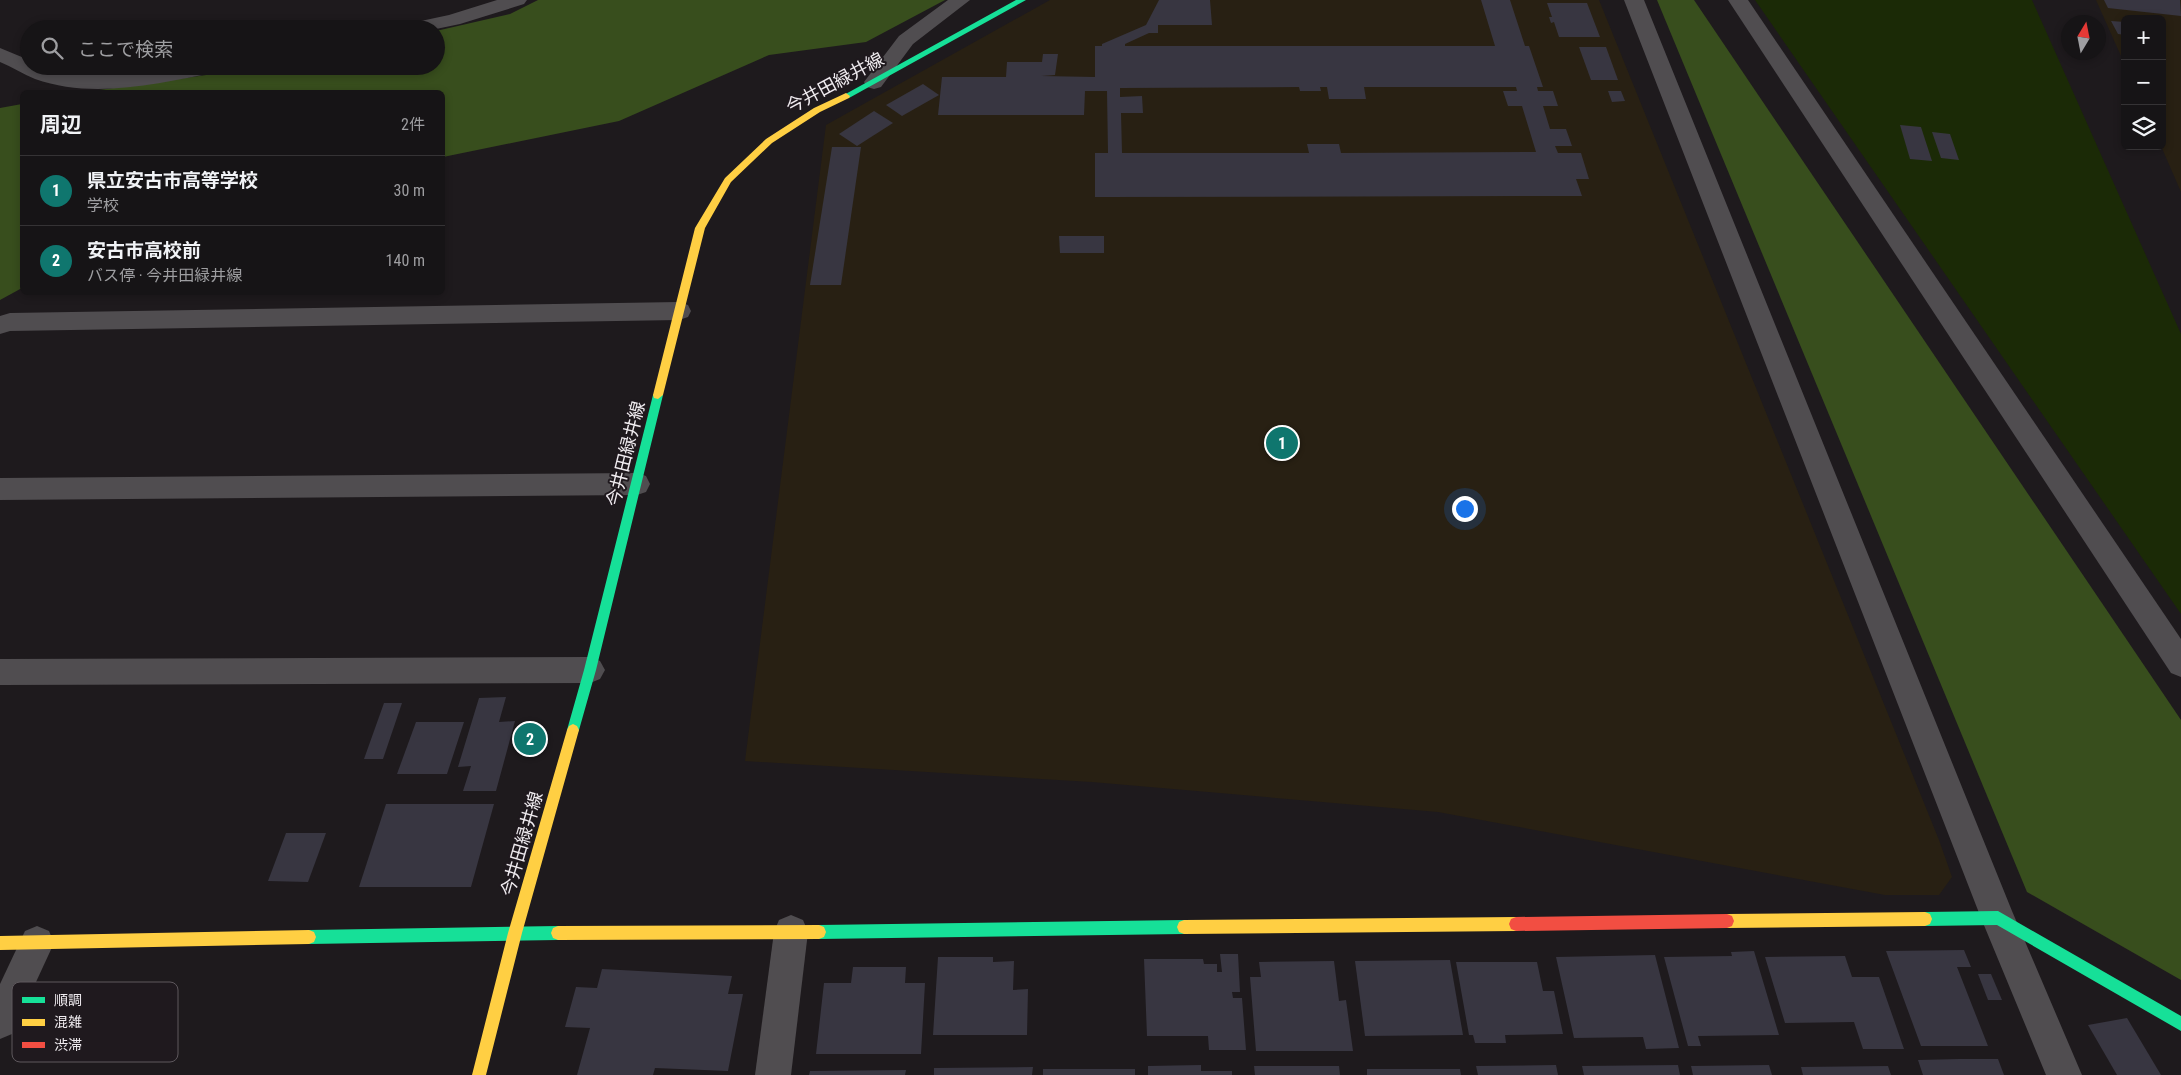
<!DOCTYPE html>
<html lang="ja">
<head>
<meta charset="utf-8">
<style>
  :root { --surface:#161416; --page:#232123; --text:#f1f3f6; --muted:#9e9ea1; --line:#353335; --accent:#0f766e }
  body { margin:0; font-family:"Roboto Condensed","Noto Sans JP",sans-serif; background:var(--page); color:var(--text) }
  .controls { position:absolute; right:15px; top:15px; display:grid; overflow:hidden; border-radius:8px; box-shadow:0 2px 8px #0003 }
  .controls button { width:45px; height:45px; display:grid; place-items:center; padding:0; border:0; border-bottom:1px solid var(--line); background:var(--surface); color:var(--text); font:25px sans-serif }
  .compass { position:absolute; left:2061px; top:15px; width:45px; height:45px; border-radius:50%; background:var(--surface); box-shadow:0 2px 8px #0003; rotate:10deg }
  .you { position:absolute; left:1464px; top:508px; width:18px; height:18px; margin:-12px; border:4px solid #fff; border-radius:50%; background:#1a73e8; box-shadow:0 0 0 8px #1a73e833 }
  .badge { display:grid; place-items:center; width:32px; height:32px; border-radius:50%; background:var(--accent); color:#fff; font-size:16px; font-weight:700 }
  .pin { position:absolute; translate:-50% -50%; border:2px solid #fff; box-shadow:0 1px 5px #0006 }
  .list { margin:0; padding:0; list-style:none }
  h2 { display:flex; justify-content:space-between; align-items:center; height:65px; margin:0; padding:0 20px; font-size:21px }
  h2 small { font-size:16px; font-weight:400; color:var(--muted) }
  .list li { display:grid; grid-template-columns:32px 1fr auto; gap:15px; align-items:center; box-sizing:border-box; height:70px; padding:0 20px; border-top:1px solid var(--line) }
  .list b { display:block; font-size:19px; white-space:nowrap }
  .list p { margin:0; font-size:16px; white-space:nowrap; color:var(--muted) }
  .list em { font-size:16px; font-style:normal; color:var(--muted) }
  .icon { flex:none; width:28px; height:28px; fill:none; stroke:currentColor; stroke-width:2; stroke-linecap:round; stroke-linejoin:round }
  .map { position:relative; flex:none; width:2181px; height:1075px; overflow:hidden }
  .search { position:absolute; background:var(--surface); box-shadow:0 2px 8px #0003; left:20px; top:20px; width:425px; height:55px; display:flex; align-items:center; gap:12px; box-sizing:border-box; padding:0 18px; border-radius:28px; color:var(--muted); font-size:19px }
  .panel { position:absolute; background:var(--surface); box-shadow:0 2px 8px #0003; left:20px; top:90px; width:425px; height:205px; border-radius:8px }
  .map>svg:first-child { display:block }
</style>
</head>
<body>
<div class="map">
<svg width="2181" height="1075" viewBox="0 0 2181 1075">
  <rect width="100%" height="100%" fill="#1e1a1d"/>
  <!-- education -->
  <g fill="#282013">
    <path d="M 1050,0 L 1599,0 L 1939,840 L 1952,877 L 1939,895 L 1885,895 L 1438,812 L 1092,782 L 745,761 L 826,125 Z"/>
    <path d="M 2096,0 L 2181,0 L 2181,192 L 2161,146 L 2162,19 L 2125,19 L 2125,65 Z"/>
  </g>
  <!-- green -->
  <path fill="#1b2a06" d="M 1755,0 L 2032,0 L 2181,334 L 2181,614 Z"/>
  <!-- forest -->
  <g fill="#384e1d">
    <path d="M 538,0 L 945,0 L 866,42 L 769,55 L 619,121 L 443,157 L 442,92 L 85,92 L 271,66 L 436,66 L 436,31 L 510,14 Z"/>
    <path d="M 1657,0 L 1694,0 L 2181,720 L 2181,980 L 2027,892 Z"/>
    <path d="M 22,104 L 22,288 L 0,300 L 0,108 Z"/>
  </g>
  <!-- building -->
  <g fill="#383641" fill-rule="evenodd">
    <path d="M 1159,0 L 1210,0 L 1212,25 L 1158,25 L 1158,33 L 1149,33 L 1125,44 L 1125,46 L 1495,46 L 1481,0 L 1510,0 L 1525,46 L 1529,46 L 1543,87 L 1537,87 L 1538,91 L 1553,91 L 1558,106 L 1543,106 L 1550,129 L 1566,129 L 1572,146 L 1555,146 L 1558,153 L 1581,153 L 1589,179 L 1576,179 L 1582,196 L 1095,197 L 1095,153 L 1108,153 L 1107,91 L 1085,91 L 1084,115 L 938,115 L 942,77 L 1006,77 L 1007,62 L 1042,62 L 1043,54 L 1058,54 L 1055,75 L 1041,76 L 1095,77 L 1095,46 L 1102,46 L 1102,44 L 1146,25 ZM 1299,87 L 1300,91 L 1321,91 L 1320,87 L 1327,87 L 1329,99 L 1366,99 L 1364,87 L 1516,87 L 1517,91 L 1503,91 L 1508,106 L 1522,106 L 1536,152 L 1341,153 L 1339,144 L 1307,144 L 1309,153 L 1122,153 L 1121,113 L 1143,113 L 1142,96 L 1120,97 L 1120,88 Z"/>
    <path d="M 2104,0 L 2180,0 L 2181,16 L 2108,8 Z"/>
    <path d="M 1547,3 L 1587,3 L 1600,37 L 1559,37 L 1554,22 L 1551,23 L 1549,17 L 1552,17 Z"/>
    <path d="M 2111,21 L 2125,22 L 2125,35 L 2118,34 Z"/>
    <path d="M 1579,47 L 1606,47 L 1618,80 L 1591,80 Z"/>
    <path d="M 923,84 L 939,95 L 902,116 L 886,105 Z"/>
    <path d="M 1608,91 L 1621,91 L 1625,101 L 1612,102 Z"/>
    <path d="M 874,111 L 893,123 L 857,146 L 839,134 Z"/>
    <path d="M 1900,125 L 1921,127 L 1932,161 L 1910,159 Z"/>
    <path d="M 1932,132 L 1950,134 L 1959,160 L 1941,158 Z"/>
    <path d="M 832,147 L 861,147 L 841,285 L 810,285 Z"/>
    <path d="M 1059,236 L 1104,236 L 1104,253 L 1060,253 Z"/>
    <path d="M 506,697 L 499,722 L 515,721 L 496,791 L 463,791 L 471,766 L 458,767 L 479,698 Z"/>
    <path d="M 384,703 L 402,703 L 383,759 L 364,759 Z"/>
    <path d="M 416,722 L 464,722 L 447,774 L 397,774 Z"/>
    <path d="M 386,804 L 494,804 L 471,887 L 359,887 Z"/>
    <path d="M 286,833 L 326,833 L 308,882 L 268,881 Z"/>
    <path d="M 1964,950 L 1971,967 L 1957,967 L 1988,1046 L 1921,1046 L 1886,951 Z"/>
    <path d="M 1754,951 L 1779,1035 L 1698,1036 L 1701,1046 L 1688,1046 L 1664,957 L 1732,956 L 1731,952 Z"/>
    <path d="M 1220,954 L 1238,954 L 1240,992 L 1232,992 L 1233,998 L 1242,998 L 1246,1050 L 1209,1050 L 1208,1036 L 1147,1036 L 1144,959 L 1203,959 L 1204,964 L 1217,964 L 1217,972 L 1222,972 Z"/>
    <path d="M 1655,955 L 1679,1048 L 1646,1049 L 1643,1037 L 1574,1038 L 1556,957 Z"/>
    <path d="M 1845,956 L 1852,977 L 1879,977 L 1904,1049 L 1863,1049 L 1854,1022 L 1785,1023 L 1765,957 Z"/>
    <path d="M 938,957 L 993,957 L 993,962 L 1014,961 L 1013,990 L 1028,989 L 1027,1035 L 933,1035 Z"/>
    <path d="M 1450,960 L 1463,1035 L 1365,1036 L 1355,961 Z"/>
    <path d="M 1334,961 L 1339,1001 L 1346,1000 L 1353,1051 L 1256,1051 L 1250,977 L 1261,977 L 1259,962 Z"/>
    <path d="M 1456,962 L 1537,962 L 1543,991 L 1554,991 L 1563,1034 L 1505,1035 L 1506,1043 L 1475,1043 L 1473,1035 L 1469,1035 Z"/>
    <path d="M 853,967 L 906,967 L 905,983 L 925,983 L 921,1054 L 816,1054 L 824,983 L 851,983 Z"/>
    <path d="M 602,969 L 732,976 L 728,994 L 743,994 L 728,1071 L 655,1068 L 653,1075 L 577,1075 L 590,1028 L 565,1027 L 576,987 L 597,988 Z"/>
    <path d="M 1978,974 L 1991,974 L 2002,1000 L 1988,1000 Z"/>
    <path d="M 2127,1018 L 2161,1075 L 2117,1075 L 2088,1025 Z"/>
    <path d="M 1960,1059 L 1998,1059 L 2004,1075 L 1923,1075 L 1918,1060 Z"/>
    <path d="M 1201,1065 L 1201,1071 L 1232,1071 L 1232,1075 L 1148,1075 L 1148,1066 Z"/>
    <path d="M 1556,1065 L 1558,1075 L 1478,1075 L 1476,1066 Z"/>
    <path d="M 1678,1065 L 1680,1075 L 1584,1075 L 1582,1066 Z"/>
    <path d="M 1769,1065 L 1772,1075 L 1693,1075 L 1691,1066 Z"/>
    <path d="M 1254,1066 L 1339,1066 L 1340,1075 L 1255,1075 Z"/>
    <path d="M 1888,1066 L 1891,1075 L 1803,1075 L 1801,1067 Z"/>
    <path d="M 1033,1067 L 1032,1075 L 934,1075 L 934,1068 Z"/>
    <rect x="1043" y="1069" width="92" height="6"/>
    <path d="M 1367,1069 L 1460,1069 L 1461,1075 L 1367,1075 Z"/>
    <path d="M 906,1070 L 905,1075 L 809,1075 L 810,1071 Z"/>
  </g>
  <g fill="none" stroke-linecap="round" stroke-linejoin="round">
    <!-- street -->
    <g fill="#504d50" fill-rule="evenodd">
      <path d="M 497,0 L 527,0 L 524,4 L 460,24 L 436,29 L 399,29 L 402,25 L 449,15 Z"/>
      <path d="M 948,0 L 970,0 L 913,44 L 881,87 L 874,89 L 867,87 L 864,82 L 899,36 Z"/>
      <path d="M 1624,0 L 1644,0 L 2012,911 L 2082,1075 L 2046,1075 L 1981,918 Z"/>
      <path d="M 1728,0 L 1748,0 L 2181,639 L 2181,677 L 2171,673 Z"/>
      <path d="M 0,48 L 29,60 L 29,66 C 50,66 71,75 93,75 C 123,76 152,68 182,66 C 197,65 213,66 228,66 L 225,70 L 218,72 C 159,83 94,100 35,79 C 23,74 12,67 0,62 Z"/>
      <path d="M 679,302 L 688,305 L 691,311 L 688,317 L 679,320 L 10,331 L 0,334 L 0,316 L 10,313 Z"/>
      <path d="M 637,473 L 646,476 L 650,484 L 646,492 L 637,495 L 0,500 L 0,478 Z"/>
      <path d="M 590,657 L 600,661 L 605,670 L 600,679 L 590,683 L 0,685 L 0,659 Z"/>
      <path d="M 791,915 L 803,920 L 808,932 L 791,1075 L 755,1075 L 774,932 L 779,920 Z"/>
      <path d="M 37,926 L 49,931 L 54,943 L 12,1034 L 0,1039 L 0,984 L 25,931 Z"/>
    </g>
    <!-- fast -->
    <g fill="#16e098" fill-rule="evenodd">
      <path d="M 1016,0 L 1026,0 L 849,98 L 843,98 L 842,96 Z"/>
      <path d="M 658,391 L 663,395 L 596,670 L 579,730 L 577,734 L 573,736 L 569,734 L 567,730 L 584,670 L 653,395 Z"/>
      <path d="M 1998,911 L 2181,1016 L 2181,1031 L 1997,925 L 1925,926 L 1920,924 L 1918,919 L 1920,914 L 1925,912 Z"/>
      <path d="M 1184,920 L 1189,922 L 1191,927 L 1189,932 L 1184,934 L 819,939 L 814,937 L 812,932 L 814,927 L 819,925 Z"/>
      <path d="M 558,926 L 563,928 L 565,933 L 563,938 L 558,940 L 309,944 L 304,942 L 302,937 L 304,932 L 309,930 Z"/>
    </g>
    <!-- slow -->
    <g fill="#ffcf43" fill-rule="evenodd">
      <path d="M 846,93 L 850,96 L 849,98 L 820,112 L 772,143 L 731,182 L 705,228 L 663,395 L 658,399 L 654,398 L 653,395 L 695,228 L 725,178 L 766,139 L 814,108 Z"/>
      <path d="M 573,724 L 577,726 L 579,730 L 522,933 L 486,1075 L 472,1075 L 508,933 L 567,730 L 569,726 Z"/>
      <path d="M 1925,912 L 1930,914 L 1932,919 L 1930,924 L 1925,926 L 1727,928 L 1722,926 L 1720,921 L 1722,916 L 1727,914 Z"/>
      <path d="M 1516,917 L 1521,919 L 1523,924 L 1521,929 L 1516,931 L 1184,934 L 1179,932 L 1177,927 L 1179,922 L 1184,920 Z"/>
      <path d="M 819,925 L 824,927 L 826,932 L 824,937 L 819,939 L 558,940 L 553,938 L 551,933 L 553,928 L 558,926 Z"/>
      <path d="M 309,930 L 314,932 L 316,937 L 314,942 L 309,944 L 0,950 L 0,936 Z"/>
    </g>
    <!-- jam -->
    <path fill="#f24e42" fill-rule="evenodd" d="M 1727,914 L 1732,916 L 1734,921 L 1732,926 L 1727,928 L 1516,931 L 1511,929 L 1509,924 L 1511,919 L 1516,917 Z"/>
  </g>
  <g text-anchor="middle" stroke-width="4" stroke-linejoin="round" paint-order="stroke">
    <!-- street labels -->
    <g font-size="18" fill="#f0ecf0" stroke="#1f191e">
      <text transform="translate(835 83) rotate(-28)" y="6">今井田緑井線</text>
      <text transform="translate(626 454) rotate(-76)" y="6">今井田緑井線</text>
      <text transform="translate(522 844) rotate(-74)" y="6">今井田緑井線</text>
    </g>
  </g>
  <!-- legend -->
  <rect x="12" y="982" width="166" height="80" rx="8" fill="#1f191e" stroke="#5e585d" stroke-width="1"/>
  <rect x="22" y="997" width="23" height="6" fill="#16e098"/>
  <rect x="22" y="1019" width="23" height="7" fill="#ffcf43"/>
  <rect x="22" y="1042" width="23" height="6" fill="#f24e42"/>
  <g font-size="14" fill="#f0ecf0">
    <text x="54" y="1005">順調</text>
    <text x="54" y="1027">混雑</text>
    <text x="54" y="1050">渋滞</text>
  </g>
</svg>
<div class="controls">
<button>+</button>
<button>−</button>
<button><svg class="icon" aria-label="layers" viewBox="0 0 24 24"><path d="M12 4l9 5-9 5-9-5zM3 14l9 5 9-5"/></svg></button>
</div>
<svg class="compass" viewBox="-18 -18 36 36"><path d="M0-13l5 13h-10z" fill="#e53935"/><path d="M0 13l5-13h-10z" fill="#9e9ea1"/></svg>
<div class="you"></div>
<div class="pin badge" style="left:1282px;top:443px">1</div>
<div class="pin badge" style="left:530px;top:739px">2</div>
<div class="search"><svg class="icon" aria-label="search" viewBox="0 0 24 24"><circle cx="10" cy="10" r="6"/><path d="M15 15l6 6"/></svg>ここで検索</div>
<section class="panel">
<h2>周辺<small>2件</small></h2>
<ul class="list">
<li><span class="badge">1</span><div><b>県立安古市高等学校</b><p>学校</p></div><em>30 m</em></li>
<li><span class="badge">2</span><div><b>安古市高校前</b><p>バス停 · 今井田緑井線</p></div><em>140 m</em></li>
</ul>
</section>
</div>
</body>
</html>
